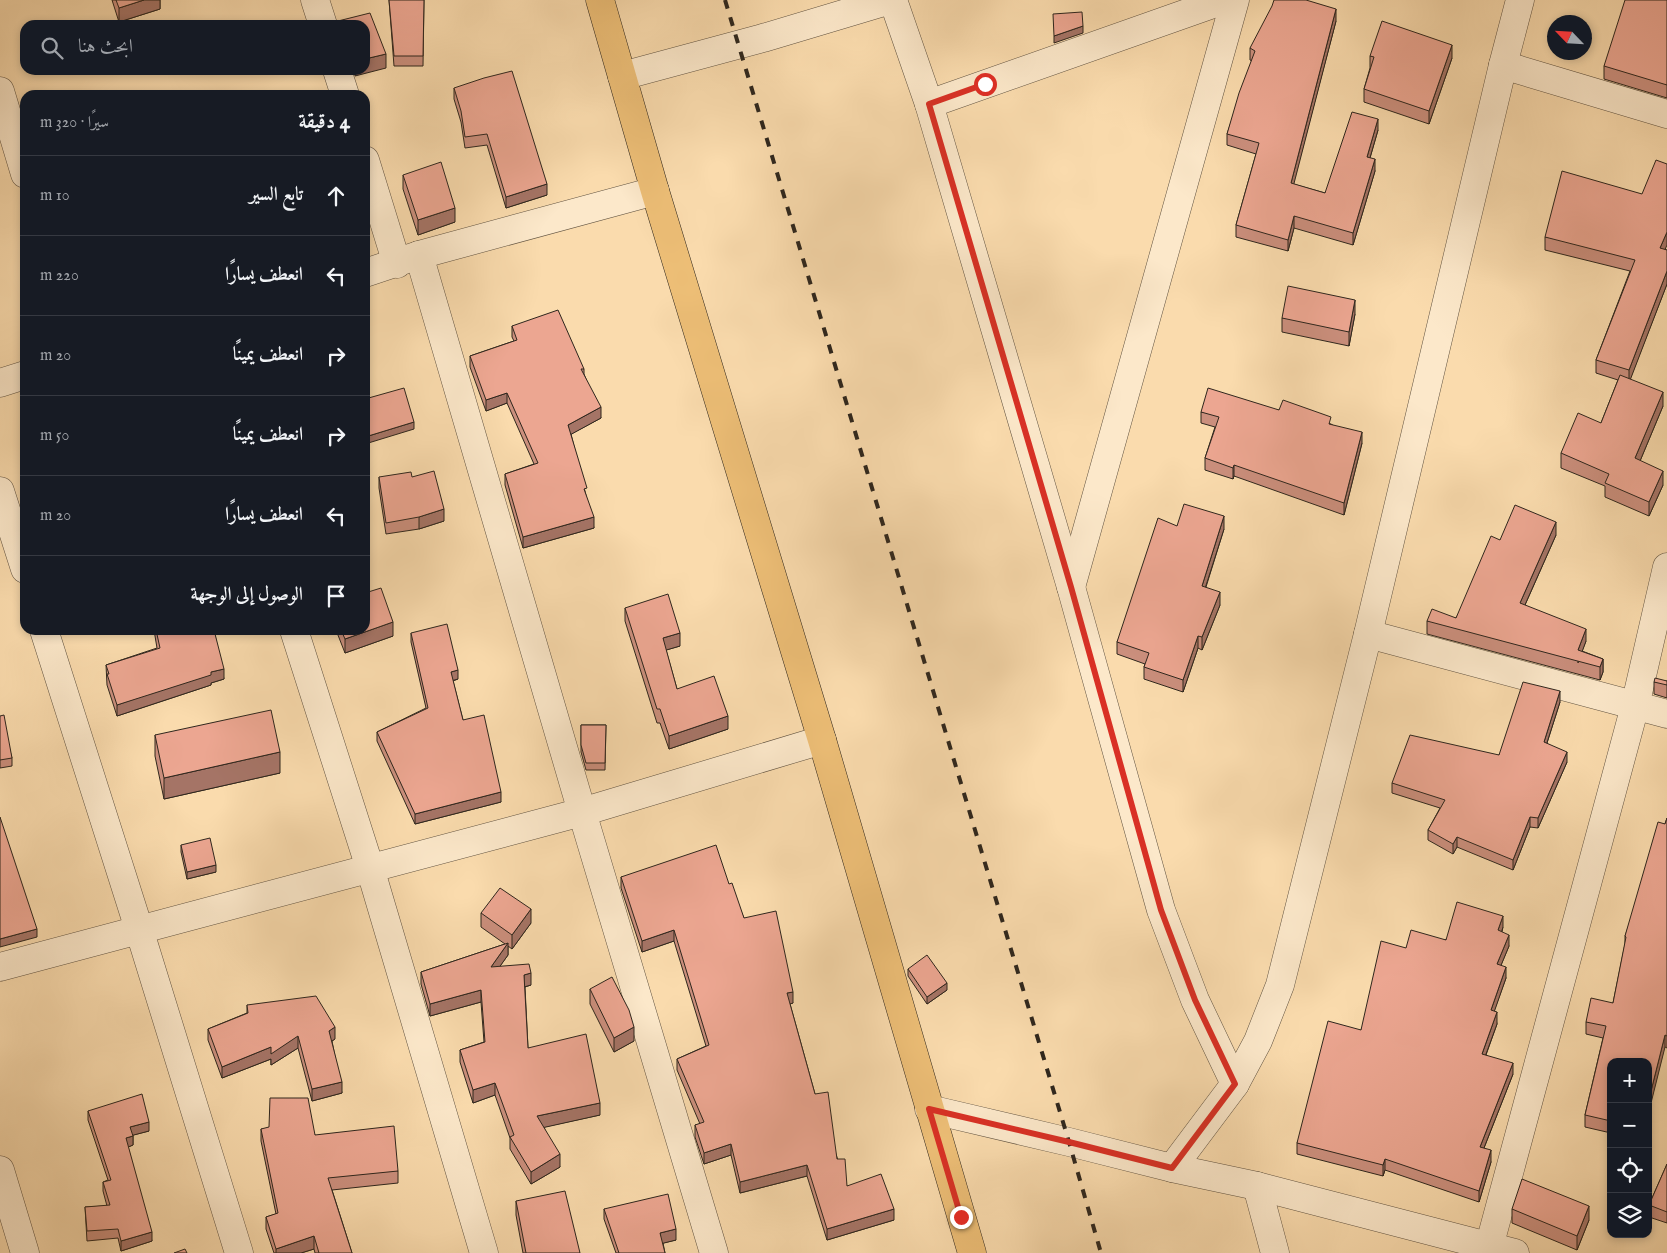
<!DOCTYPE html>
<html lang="ar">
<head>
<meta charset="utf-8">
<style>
  :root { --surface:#171b24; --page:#242831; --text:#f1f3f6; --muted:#9ea1a6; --line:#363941 }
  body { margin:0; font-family:"IM FELL English",Amiri,serif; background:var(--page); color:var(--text); direction:rtl }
  .controls { position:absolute; right:15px; bottom:15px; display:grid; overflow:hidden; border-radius:10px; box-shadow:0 2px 8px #0003 }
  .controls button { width:45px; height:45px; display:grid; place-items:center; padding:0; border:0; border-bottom:1px solid var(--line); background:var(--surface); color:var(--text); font:25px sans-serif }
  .compass { position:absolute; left:1547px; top:15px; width:45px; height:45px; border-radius:50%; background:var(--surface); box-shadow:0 2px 8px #0003; rotate:295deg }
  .stop { position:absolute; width:15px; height:15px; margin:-11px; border:4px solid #d93025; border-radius:50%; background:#fff }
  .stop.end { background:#d93025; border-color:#fff; box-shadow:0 1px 5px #0008 }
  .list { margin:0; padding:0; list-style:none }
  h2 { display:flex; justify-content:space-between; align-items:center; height:65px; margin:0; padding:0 20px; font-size:21px }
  h2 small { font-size:16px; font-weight:400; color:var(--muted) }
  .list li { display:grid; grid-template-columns:32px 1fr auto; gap:15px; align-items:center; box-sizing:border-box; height:80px; padding:0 20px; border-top:1px solid var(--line) }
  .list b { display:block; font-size:19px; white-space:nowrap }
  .list em { font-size:16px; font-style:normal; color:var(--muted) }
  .icon { flex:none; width:28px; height:28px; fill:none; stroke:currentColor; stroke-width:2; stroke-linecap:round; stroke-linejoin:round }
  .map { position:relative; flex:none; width:1667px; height:1253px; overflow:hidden; direction:ltr }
  .search { position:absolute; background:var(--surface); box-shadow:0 2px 8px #0003; left:20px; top:20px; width:350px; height:55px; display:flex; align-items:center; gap:12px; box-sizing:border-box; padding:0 18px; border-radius:15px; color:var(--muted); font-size:19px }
  .panel { position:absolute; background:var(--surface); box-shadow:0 2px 8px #0003; left:20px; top:90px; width:350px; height:545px; border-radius:15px; direction:rtl }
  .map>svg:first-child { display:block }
</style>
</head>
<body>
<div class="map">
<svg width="1667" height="1253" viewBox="0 0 1667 1253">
  <rect width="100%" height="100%" fill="#fadbad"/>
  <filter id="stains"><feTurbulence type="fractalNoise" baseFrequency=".004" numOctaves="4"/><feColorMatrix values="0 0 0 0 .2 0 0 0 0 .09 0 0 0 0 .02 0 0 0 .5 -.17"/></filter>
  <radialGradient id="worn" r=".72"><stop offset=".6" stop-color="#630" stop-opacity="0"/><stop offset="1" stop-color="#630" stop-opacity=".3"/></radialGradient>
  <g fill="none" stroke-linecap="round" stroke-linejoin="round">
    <defs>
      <g id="minor">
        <path d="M 315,0 L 323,25"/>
        <path d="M 893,0 L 929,104 L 1071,587 L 1161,910 L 1195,1000 L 1235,1084"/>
        <path d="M 1503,65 L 1667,114"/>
        <path d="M 337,70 L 345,95"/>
        <path d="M 622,76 L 763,38 L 890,0"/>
        <path d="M 0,91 L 25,174"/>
        <path d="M 929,104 L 1224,0"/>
        <path d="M 365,160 L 397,264"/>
        <path d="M 419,255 L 582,812 L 714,1253"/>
        <path d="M 365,273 L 419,255 L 655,191"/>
        <path d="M 0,383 L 25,375"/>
        <path d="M 0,491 L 25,569"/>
        <path d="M 1071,587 L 1235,0"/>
        <path d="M 44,630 L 139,929 L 239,1253"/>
        <path d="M 294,630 L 370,868 L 484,1253"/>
        <path d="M 1368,634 L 1667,714"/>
        <path d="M 0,967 L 582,812 L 822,740"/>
        <path d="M 929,1109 L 1069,1142 L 1172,1168 L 1257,1186 L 1515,1253"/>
        <path d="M 1172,1168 L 1235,1084 L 1258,1041 L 1280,985 L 1368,634 L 1503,65 L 1520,0"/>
        <path d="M 0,1170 L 25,1253"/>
        <path d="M 1257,1186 L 1275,1253"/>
        <path d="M 1489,1247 L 1635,706 L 1667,567"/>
      </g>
      <path id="major" d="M 600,0 L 655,191 L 822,740 L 972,1253"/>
    </defs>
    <!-- minor casing -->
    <use href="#minor" stroke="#615341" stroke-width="29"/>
    <!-- major casing -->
    <use href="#major" stroke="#2e261d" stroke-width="29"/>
    <!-- minor -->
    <use href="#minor" stroke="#fce8ca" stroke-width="28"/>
    <!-- major -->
    <use href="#major" stroke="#edbe76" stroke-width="28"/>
    <!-- rail -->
    <path stroke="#2e261d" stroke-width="4" stroke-dasharray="9 9" stroke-linecap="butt" d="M 725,0 L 1069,1142 L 1101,1253"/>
  </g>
  <!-- wall -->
  <g fill="#cb8f7d" stroke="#2e261d">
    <path d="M 112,0 L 160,0 L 160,9 L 119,22 Z"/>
    <path d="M 389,0 L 424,0 L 423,66 L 394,66 Z"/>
    <path d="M 1667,0 L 1667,98 L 1604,79 L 1604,66 Z"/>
    <path d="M 1336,21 L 1293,184 L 1325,193 L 1378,130 L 1370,158 L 1375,171 L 1353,245 L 1294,228 L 1288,251 L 1236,237 L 1236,225 L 1256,154 L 1227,145 L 1227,134 L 1252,61 L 1250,60 L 1250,48 Z"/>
    <path d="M 1370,56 L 1452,58 L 1429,124 L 1364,102 L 1364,89 L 1370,68 Z"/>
    <path d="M 454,88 L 547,195 L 506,208 L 487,145 L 465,148 L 461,122 L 454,99 Z"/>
    <path d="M 403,175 L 455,222 L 418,235 L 403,189 Z"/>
    <path d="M 1545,237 L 1667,250 L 1667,284 L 1630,379 L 1663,406 L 1640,461 L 1663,485 L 1649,516 L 1605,497 L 1605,486 L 1561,468 L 1561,453 L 1601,423 L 1618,380 L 1596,373 L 1596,360 L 1630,271 L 1545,250 Z"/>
    <path d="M 1355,314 L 1349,346 L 1282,332 L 1282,318 Z"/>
    <path d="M 512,326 L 584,369 L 584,374 L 601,418 L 571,434 L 594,528 L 523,548 L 505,485 L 505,474 L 534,464 L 507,403 L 486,411 L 470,367 L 470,356 L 514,341 L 512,337 Z"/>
    <path d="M 1279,410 L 1331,424 L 1362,443 L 1344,515 L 1234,476 L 1233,479 L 1205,470 L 1205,458 L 1215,427 L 1201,423 L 1201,412 Z"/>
    <path d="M 379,477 L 444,521 L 419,529 L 386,534 L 379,488 Z"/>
    <path d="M 1177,526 L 1224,529 L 1206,587 L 1220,605 L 1202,650 L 1198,648 L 1183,692 L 1144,679 L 1144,667 L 1145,664 L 1117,654 L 1117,642 Z"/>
    <path d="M 1556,535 L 1525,605 L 1586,641 L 1582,651 L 1603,659 L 1603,672 L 1600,680 L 1427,634 L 1427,621 L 1456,618 L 1500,540 Z"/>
    <path d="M 625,608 L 680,646 L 666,650 L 677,689 L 728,729 L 669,749 L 660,723 L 657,723 L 625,621 Z"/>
    <path d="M 154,630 L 214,630 L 224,679 L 211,683 L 211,685 L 117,716 L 107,685 L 106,665 L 157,648 Z"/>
    <path d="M 336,630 L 365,630 L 393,636 L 345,653 Z"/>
    <path d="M 411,633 L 458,679 L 453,681 L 463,720 L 501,802 L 415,824 L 377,741 L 377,732 L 426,708 L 411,642 Z"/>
    <path d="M 1667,681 L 1667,698 L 1654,694 L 1654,682 Z"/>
    <path d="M 1560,702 L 1547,743 L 1567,762 L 1538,828 L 1530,827 L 1513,870 L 1457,847 L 1453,854 L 1428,840 L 1428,830 L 1440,808 L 1392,793 L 1392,783 L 1499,755 Z"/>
    <path d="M 0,716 L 12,758 L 12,766 L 0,768 Z"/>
    <path d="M 581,725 L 606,725 L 605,770 L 586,770 L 581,752 Z"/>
    <path d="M 155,735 L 280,773 L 164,799 L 155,756 Z"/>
    <path d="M 1667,818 L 1667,1048 L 1665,1047 L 1611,1062 L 1611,1133 L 1585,1127 L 1585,1115 L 1603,1038 L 1586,1034 L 1586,1022 L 1613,1003 L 1625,944 L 1625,936 Z"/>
    <path d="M 181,845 L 216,872 L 187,879 L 181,852 Z"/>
    <path d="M 621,877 L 729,884 L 744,918 L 793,1003 L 790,1004 L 815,1094 L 847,1186 L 894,1220 L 827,1240 L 807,1176 L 740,1193 L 731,1155 L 704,1164 L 695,1137 L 695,1125 L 700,1124 L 677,1070 L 677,1059 L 706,1046 L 674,941 L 642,952 L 621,888 Z"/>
    <path d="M 481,913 L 531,923 L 512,949 L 508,946 L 508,955 L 500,966 L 531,985 L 525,987 L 528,1048 L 600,1115 L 544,1127 L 560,1167 L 531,1184 L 510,1149 L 510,1138 L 495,1095 L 473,1103 L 460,1062 L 460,1050 L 484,1042 L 481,1002 L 430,1016 L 421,984 L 421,972 L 505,944 L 481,927 Z"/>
    <path d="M 1503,927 L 1502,932 L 1509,946 L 1501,965 L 1506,978 L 1494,1011 L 1497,1024 L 1486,1055 L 1513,1074 L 1484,1148 L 1491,1162 L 1479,1202 L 1385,1170 L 1383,1176 L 1297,1154 L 1297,1143 L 1361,1030 L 1406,948 Z"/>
    <path d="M 908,969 L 947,990 L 927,1004 L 908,976 Z"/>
    <path d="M 590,989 L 634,1041 L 614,1052 L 590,1004 Z"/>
    <path d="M 247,1005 L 335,1039 L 332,1041 L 342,1093 L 312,1101 L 298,1048 L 271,1065 L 271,1059 L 222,1078 L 208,1040 L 208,1029 L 247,1013 Z"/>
    <path d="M 88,1111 L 149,1131 L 133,1135 L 133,1145 L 128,1147 L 152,1241 L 121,1251 L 118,1238 L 87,1241 L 85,1207 L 107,1206 L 103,1191 L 103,1182 L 108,1180 L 88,1120 Z"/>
    <path d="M 261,1129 L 315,1135 L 398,1171 L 398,1183 L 332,1190 L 352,1253 L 315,1253 L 314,1249 L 301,1253 L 274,1253 L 266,1229 L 266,1217 L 276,1214 L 261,1141 Z"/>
    <path d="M 1667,1164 L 1667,1223 L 1649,1217 L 1649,1205 Z"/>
    <path d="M 516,1201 L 580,1253 L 523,1253 L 516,1215 Z"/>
    <path d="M 604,1209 L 676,1240 L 663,1243 L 665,1253 L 616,1253 L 604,1219 Z"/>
    <path d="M 1512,1209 L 1589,1220 L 1577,1250 L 1512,1223 Z"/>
  </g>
  <!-- shaded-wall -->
  <g fill="#a57466" stroke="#2e261d">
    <path d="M 144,0 L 160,0 L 160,9 L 119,22 L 119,8 Z"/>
    <path d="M 1336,9 L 1336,21 L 1291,195 L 1291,183 Z"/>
    <path d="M 1083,26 L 1083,33 L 1054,43 L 1054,36 Z"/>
    <path d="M 1452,45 L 1452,58 L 1429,124 L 1429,111 Z"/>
    <path d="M 386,54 L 386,68 L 355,76 L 355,70 L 365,70 L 365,59 Z"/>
    <path d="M 1378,119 L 1378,130 L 1367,168 L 1367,157 Z"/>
    <path d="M 1375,159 L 1375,171 L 1353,245 L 1353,233 Z"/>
    <path d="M 547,184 L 547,195 L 506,208 L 506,197 Z"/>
    <path d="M 455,208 L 455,222 L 418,235 L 418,220 Z"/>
    <path d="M 1294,216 L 1294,228 L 1288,251 L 1288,240 Z"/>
    <path d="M 1667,232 L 1667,245 L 1660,261 L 1660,248 Z"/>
    <path d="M 1667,271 L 1667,284 L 1629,383 L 1629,370 Z"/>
    <path d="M 1355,300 L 1355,314 L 1349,346 L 1349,332 Z"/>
    <path d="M 1663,392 L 1663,406 L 1635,473 L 1635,458 Z"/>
    <path d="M 507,393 L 507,403 L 486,411 L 486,400 Z"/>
    <path d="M 601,407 L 601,418 L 568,436 L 568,425 Z"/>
    <path d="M 414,422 L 414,429 L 365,444 L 365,437 Z"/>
    <path d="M 1362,432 L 1362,443 L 1344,515 L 1344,503 Z"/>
    <path d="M 1234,465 L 1234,476 L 1233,479 L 1233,468 Z"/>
    <path d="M 1663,471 L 1663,485 L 1649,516 L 1649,502 Z"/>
    <path d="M 444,509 L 444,521 L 419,529 L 419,517 Z"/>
    <path d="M 1224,516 L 1224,529 L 1202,598 L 1202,586 Z"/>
    <path d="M 594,517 L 594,528 L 523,548 L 523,537 Z"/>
    <path d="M 1556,522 L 1556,535 L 1520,616 L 1520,603 Z"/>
    <path d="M 1220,592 L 1220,605 L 1202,650 L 1202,637 Z"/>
    <path d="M 393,622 L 393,636 L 345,653 L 345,639 Z"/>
    <path d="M 1586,629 L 1586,641 L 1578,663 L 1578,650 Z"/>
    <path d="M 680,633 L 680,646 L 663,651 L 663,638 Z"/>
    <path d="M 1198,636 L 1198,648 L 1183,692 L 1183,680 Z"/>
    <path d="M 1603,659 L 1603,672 L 1600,680 L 1600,667 Z"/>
    <path d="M 224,669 L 224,679 L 211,683 L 211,685 L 117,716 L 117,705 L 211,672 Z"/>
    <path d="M 458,670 L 458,679 L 451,681 L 451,672 Z"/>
    <path d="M 1560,691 L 1560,702 L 1544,752 L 1544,742 Z"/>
    <path d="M 728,716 L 728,729 L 669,749 L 669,736 Z"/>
    <path d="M 280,752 L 280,773 L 164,799 L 164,778 Z"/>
    <path d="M 1567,752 L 1567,762 L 1538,828 L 1538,818 Z"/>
    <path d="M 501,792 L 501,802 L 415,824 L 415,814 Z"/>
    <path d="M 1530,817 L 1530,827 L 1513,870 L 1513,860 Z"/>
    <path d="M 1457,837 L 1457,847 L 1453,854 L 1453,844 Z"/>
    <path d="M 216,865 L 216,872 L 187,879 L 187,872 Z"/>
    <path d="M 531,909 L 531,923 L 512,949 L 512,935 Z"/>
    <path d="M 1503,916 L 1503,927 L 1498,942 L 1498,930 Z"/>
    <path d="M 37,929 L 37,937 L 0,947 L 0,939 Z"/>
    <path d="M 674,930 L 674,941 L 642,952 L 642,941 Z"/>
    <path d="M 1509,935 L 1509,946 L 1497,975 L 1497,964 Z"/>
    <path d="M 508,943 L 508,955 L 491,979 L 491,967 Z"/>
    <path d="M 1506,967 L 1506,978 L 1491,1021 L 1491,1010 Z"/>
    <path d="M 531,973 L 531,985 L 524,987 L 524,975 Z"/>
    <path d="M 947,983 L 947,990 L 927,1004 L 927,997 Z"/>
    <path d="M 481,990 L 481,1002 L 430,1016 L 430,1004 Z"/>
    <path d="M 793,992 L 793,1003 L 787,1005 L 787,993 Z"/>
    <path d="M 1497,1012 L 1497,1024 L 1482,1065 L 1482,1054 Z"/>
    <path d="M 335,1027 L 335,1039 L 329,1043 L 329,1031 Z"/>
    <path d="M 634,1027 L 634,1041 L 614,1052 L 614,1038 Z"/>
    <path d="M 1665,1035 L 1665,1047 L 1648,1115 L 1648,1103 Z"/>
    <path d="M 298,1036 L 298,1048 L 271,1065 L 271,1059 L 222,1078 L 222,1067 Z"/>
    <path d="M 1513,1063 L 1513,1074 L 1480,1158 L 1480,1147 Z"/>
    <path d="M 342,1082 L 342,1093 L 312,1101 L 312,1089 Z"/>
    <path d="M 495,1083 L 495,1095 L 473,1103 L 473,1090 Z"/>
    <path d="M 600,1103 L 600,1115 L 537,1129 L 537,1116 Z"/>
    <path d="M 149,1122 L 149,1131 L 130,1136 L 130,1127 Z"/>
    <path d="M 133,1136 L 133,1145 L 126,1148 L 126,1138 Z"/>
    <path d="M 731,1144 L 731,1155 L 704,1164 L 704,1153 Z"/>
    <path d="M 1491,1150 L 1491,1162 L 1479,1202 L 1479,1191 Z"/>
    <path d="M 560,1154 L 560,1167 L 531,1184 L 531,1172 Z"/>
    <path d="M 1385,1159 L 1385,1170 L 1383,1176 L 1383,1165 Z"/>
    <path d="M 807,1165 L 807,1176 L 740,1193 L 740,1182 Z"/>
    <path d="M 1589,1206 L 1589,1220 L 1577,1250 L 1577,1236 Z"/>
    <path d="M 894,1209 L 894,1220 L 827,1240 L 827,1229 Z"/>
    <path d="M 676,1229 L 676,1240 L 660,1244 L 660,1233 Z"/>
    <path d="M 152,1232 L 152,1241 L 121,1251 L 121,1241 Z"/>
    <path d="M 314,1236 L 314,1249 L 301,1253 L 276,1253 L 276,1249 Z"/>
  </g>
  <!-- building -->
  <g fill="#eca691" stroke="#2e261d">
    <path d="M 116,0 L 144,0 L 119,8 Z"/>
    <path d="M 389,0 L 424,0 L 423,56 L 394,56 Z"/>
    <path d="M 1274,0 L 1306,0 L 1336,9 L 1291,183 L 1325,193 L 1352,112 L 1378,119 L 1367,157 L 1375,159 L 1353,233 L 1294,216 L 1288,240 L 1236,225 L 1259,143 L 1227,134 L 1239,93 L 1255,51 L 1250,48 L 1272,6 Z"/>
    <path d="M 1625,0 L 1667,0 L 1667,85 L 1604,66 Z"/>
    <path d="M 1082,12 L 1083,26 L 1054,36 L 1053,14 Z"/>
    <path d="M 370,13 L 386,54 L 365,59 L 365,25 L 339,25 L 338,21 Z"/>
    <path d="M 1382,21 L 1452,45 L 1429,111 L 1364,89 L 1374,57 L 1370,56 Z"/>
    <path d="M 512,71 L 547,184 L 506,197 L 487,134 L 465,137 L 461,111 L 454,88 L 484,78 Z"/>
    <path d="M 1656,160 L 1667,164 L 1667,232 L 1660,248 L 1667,250 L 1667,271 L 1629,370 L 1596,360 L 1635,260 L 1545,237 L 1562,171 L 1642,194 Z"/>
    <path d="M 441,162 L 455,208 L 418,220 L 403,175 Z"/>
    <path d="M 1288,286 L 1355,300 L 1349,332 L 1282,318 Z"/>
    <path d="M 558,310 L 584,369 L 581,369 L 601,407 L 568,425 L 587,488 L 584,489 L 594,517 L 523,537 L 505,474 L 538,463 L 507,393 L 486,400 L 470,356 L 517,340 L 512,326 Z"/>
    <path d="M 1620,375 L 1663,392 L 1635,458 L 1663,471 L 1649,502 L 1605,483 L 1609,474 L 1561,453 L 1578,413 L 1601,423 Z"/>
    <path d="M 404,388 L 414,422 L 365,437 L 365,399 Z"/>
    <path d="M 1208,388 L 1279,410 L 1283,400 L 1331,417 L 1329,424 L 1362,432 L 1344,503 L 1234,465 L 1233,468 L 1205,458 L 1219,417 L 1201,412 Z"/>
    <path d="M 434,471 L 444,509 L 419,517 L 386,523 L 379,477 L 411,472 L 412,477 Z"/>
    <path d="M 1184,504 L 1224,516 L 1202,586 L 1220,592 L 1202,637 L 1198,636 L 1183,680 L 1144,667 L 1149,653 L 1117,642 L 1158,518 L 1177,526 Z"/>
    <path d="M 1515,505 L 1556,522 L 1520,603 L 1586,629 L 1578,650 L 1603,659 L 1600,667 L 1427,621 L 1432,609 L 1456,618 L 1491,536 L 1500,540 Z"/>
    <path d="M 381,588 L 393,622 L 345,639 L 341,630 L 365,630 L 365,593 Z"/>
    <path d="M 668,594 L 680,633 L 663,638 L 677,689 L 714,676 L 728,716 L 669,736 L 660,709 L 657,709 L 625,608 Z"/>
    <path d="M 447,624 L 458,670 L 451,672 L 463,720 L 484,715 L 501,792 L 415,814 L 377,732 L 428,708 L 411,633 Z"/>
    <path d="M 156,630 L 214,630 L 224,669 L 211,672 L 211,675 L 117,705 L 107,674 L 109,674 L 106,665 L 160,648 Z"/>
    <path d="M 1655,678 L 1667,681 L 1667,685 L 1654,682 Z"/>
    <path d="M 1523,682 L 1560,691 L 1544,742 L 1567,752 L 1538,818 L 1530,817 L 1513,860 L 1457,837 L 1453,844 L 1428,830 L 1445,800 L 1392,783 L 1410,735 L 1499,755 Z"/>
    <path d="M 271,710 L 280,752 L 164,778 L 155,735 Z"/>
    <path d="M 4,715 L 12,758 L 0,760 L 0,716 Z"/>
    <path d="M 581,725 L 606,725 L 605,763 L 586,763 L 581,745 Z"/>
    <path d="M 0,817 L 37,929 L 0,939 Z"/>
    <path d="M 1667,818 L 1667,1036 L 1665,1035 L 1648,1103 L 1648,1062 L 1611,1062 L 1611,1121 L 1585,1115 L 1606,1026 L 1586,1022 L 1591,998 L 1613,1003 L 1626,937 L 1625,936 L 1658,822 L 1665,824 Z"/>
    <path d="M 210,838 L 216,865 L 187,872 L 181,845 Z"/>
    <path d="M 716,845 L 729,884 L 732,883 L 744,918 L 776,911 L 793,992 L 787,993 L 815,1094 L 828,1092 L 837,1159 L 845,1159 L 847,1186 L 881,1174 L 894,1209 L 827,1229 L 807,1165 L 740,1182 L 731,1144 L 704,1153 L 695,1125 L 704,1122 L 677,1059 L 709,1045 L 674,930 L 642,941 L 621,877 Z"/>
    <path d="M 500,888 L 531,909 L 512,935 L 481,913 Z"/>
    <path d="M 1457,902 L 1503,916 L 1498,930 L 1509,935 L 1497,964 L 1506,967 L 1491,1010 L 1497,1012 L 1482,1054 L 1513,1063 L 1480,1147 L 1491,1150 L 1479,1191 L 1385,1159 L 1383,1165 L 1297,1143 L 1328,1021 L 1361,1030 L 1381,941 L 1406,948 L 1411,930 L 1446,940 Z"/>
    <path d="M 508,943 L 491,967 L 529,964 L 531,973 L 524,975 L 528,1048 L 586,1034 L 600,1103 L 537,1116 L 560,1154 L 531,1172 L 510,1137 L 514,1135 L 495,1083 L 473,1090 L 460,1050 L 485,1042 L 481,990 L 430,1004 L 421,972 Z"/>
    <path d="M 927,955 L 947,983 L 927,997 L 908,969 Z"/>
    <path d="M 612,977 L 629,1010 L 634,1027 L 614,1038 L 590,989 Z"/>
    <path d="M 316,996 L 335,1027 L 329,1031 L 342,1082 L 312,1089 L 298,1036 L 271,1054 L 271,1047 L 222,1067 L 208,1029 L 248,1013 L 247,1005 Z"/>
    <path d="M 142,1094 L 149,1122 L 130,1127 L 133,1136 L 126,1138 L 152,1232 L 121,1241 L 118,1229 L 87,1231 L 85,1207 L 110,1205 L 103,1182 L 111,1180 L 88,1111 Z"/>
    <path d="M 270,1098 L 308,1098 L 315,1135 L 394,1126 L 398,1171 L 328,1178 L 352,1253 L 319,1253 L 314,1236 L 276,1249 L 266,1217 L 278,1213 L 261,1129 L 269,1127 Z"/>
    <path d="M 1667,1164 L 1667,1212 L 1649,1205 Z"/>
    <path d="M 1522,1179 L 1589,1206 L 1577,1236 L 1512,1209 Z"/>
    <path d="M 565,1191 L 580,1253 L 526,1253 L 516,1201 Z"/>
    <path d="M 668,1194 L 676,1229 L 660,1233 L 665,1253 L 619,1253 L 604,1209 Z"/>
    <path d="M 185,1249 L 187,1253 L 174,1253 Z"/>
  </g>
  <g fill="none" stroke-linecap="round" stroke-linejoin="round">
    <!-- route -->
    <path stroke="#d93025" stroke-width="6" d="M 961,1217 L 929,1109 L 1069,1142 L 1172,1168 L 1235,1084 L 1195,1000 L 1161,910 L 1071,587 L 929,104 L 985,84"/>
  </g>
  <rect width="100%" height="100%" filter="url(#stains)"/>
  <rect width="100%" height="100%" fill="url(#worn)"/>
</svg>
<div class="controls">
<button>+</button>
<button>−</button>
<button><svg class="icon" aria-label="locate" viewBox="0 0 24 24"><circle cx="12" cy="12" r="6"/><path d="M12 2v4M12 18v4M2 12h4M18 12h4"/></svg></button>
<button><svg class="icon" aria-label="layers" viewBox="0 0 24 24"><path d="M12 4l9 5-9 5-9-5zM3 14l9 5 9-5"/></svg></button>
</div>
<svg class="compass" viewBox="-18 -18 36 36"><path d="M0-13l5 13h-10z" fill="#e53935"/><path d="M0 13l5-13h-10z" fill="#9ea1a6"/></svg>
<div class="stop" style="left:985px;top:84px"></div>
<div class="stop end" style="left:961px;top:1217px"></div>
<div class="search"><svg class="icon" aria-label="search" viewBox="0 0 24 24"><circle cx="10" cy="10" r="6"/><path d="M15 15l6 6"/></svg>ابحث هنا</div>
<section class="panel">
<h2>4 دقيقة<small>سيرًا · 320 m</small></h2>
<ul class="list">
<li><svg class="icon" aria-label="ahead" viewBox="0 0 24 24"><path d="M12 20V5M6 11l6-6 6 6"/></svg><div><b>تابع السير</b></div><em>10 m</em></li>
<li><svg class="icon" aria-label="left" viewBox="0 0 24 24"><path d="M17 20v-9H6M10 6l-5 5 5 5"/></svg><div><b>انعطف يسارًا</b></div><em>220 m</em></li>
<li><svg class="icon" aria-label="right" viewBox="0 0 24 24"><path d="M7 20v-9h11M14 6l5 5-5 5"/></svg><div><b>انعطف يمينًا</b></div><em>20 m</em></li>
<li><svg class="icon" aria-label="right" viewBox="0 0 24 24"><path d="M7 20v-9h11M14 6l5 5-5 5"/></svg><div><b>انعطف يمينًا</b></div><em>50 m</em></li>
<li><svg class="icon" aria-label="left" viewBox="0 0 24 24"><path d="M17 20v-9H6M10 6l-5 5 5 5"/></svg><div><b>انعطف يسارًا</b></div><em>20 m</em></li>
<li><svg class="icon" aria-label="arrive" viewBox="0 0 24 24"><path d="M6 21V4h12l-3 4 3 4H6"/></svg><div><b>الوصول إلى الوجهة</b></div></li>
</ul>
</section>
</div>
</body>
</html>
